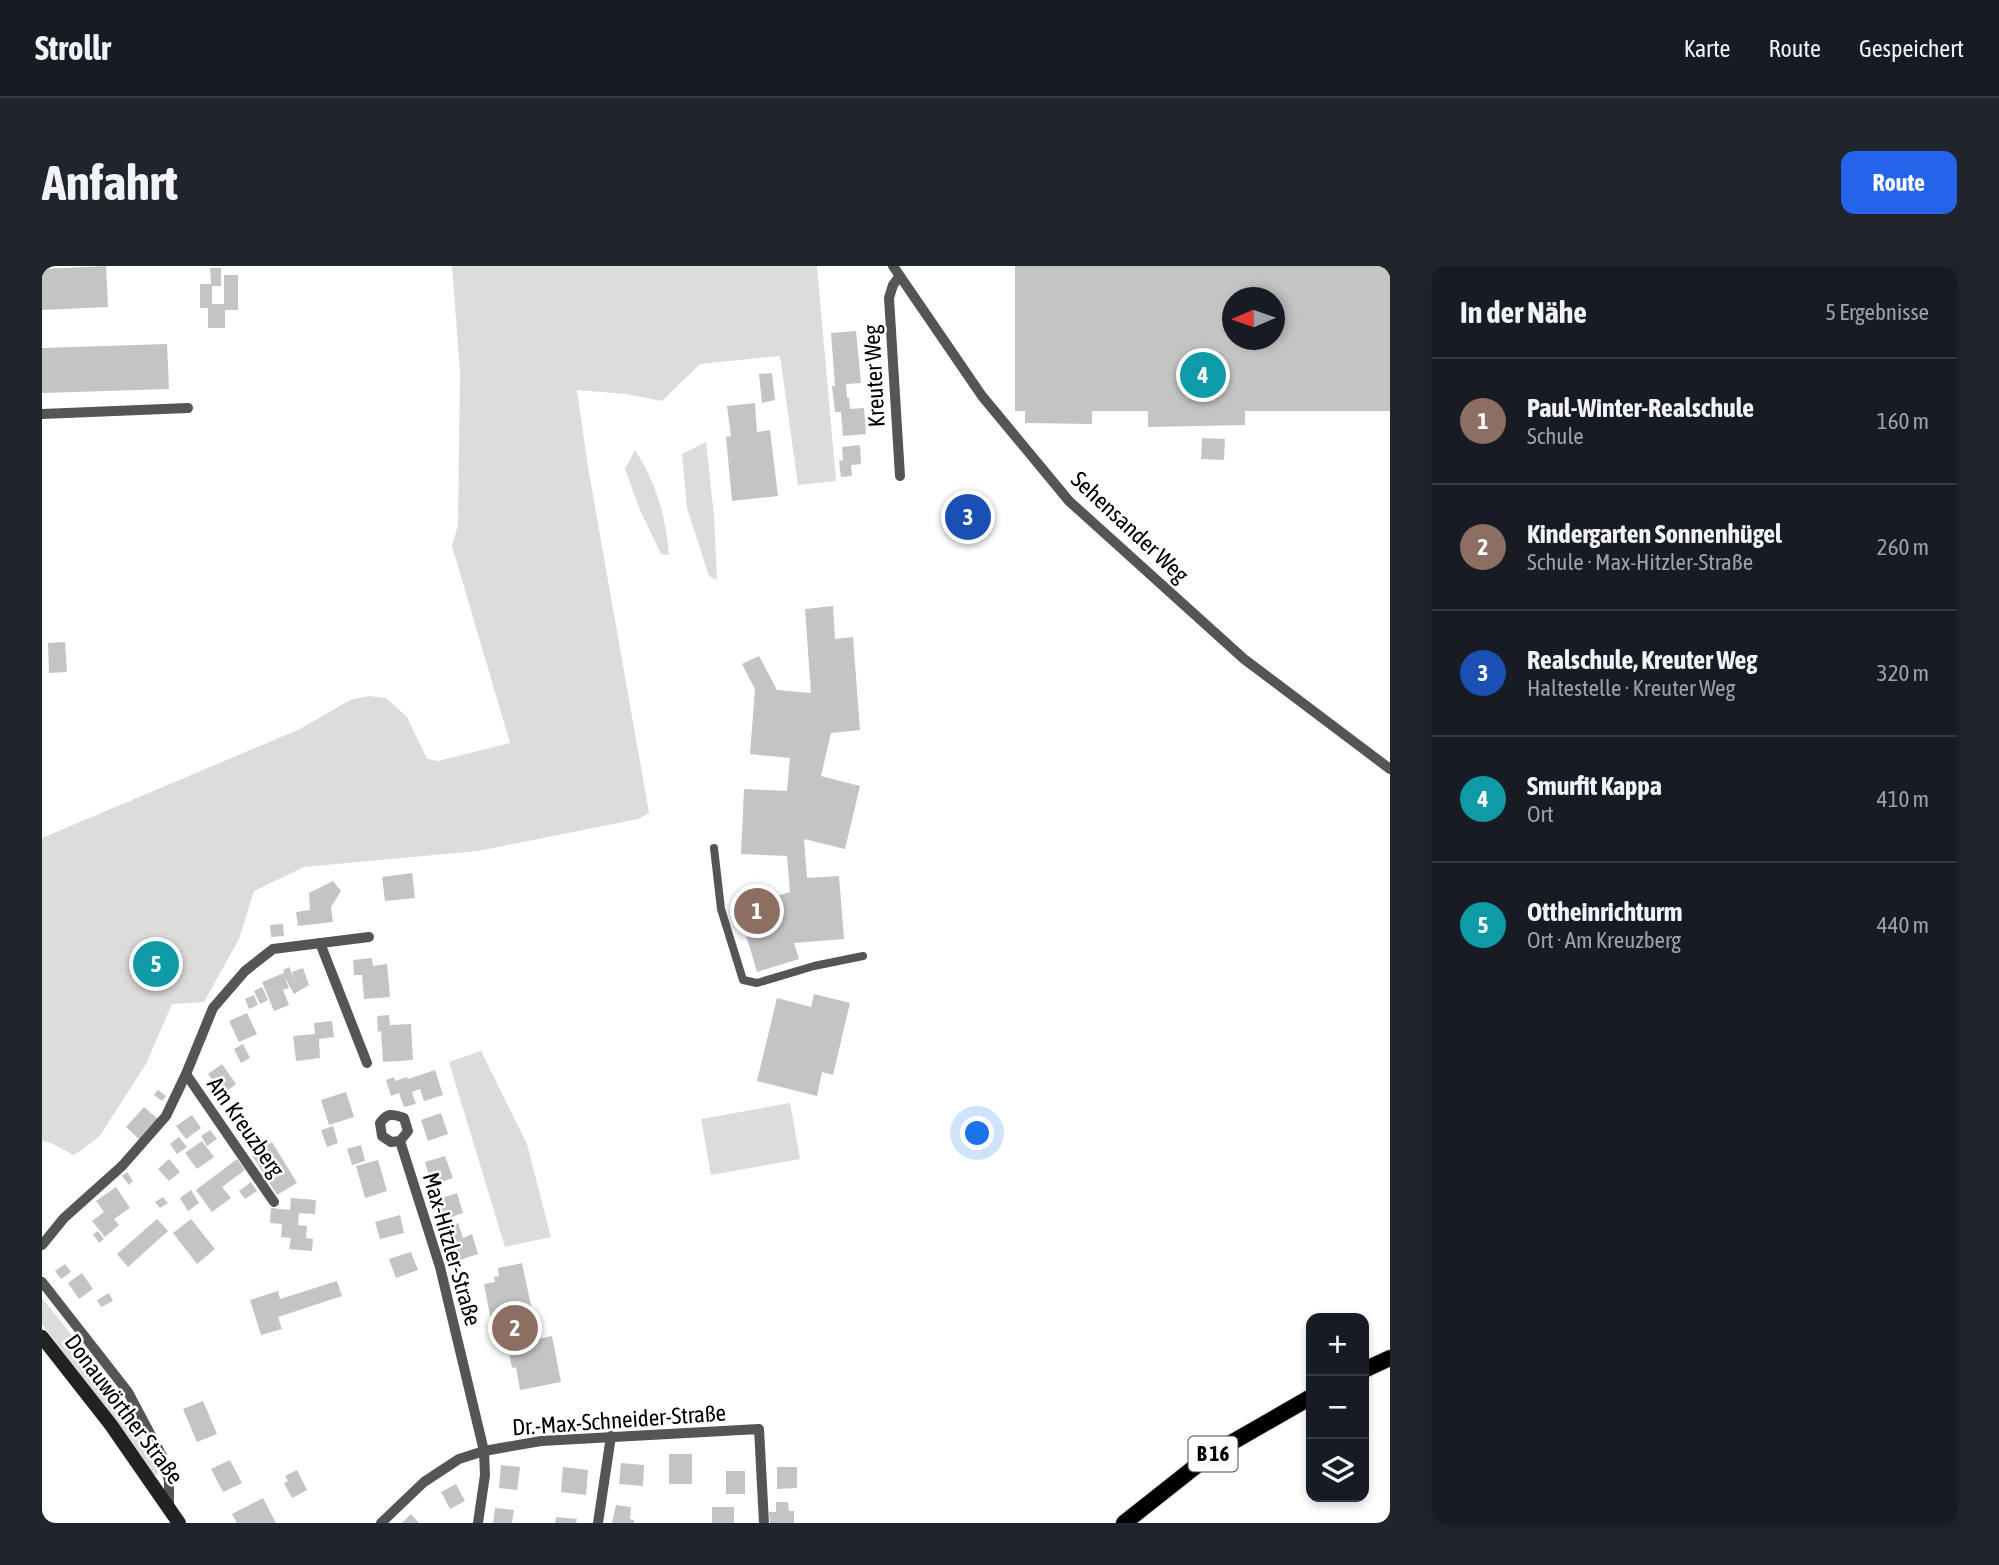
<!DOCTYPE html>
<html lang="de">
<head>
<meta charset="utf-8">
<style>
  :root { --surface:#171b24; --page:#20242c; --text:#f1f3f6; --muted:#9ea1a6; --line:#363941; --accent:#2563eb }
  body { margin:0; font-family:"Asap Condensed",sans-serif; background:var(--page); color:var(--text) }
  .controls { position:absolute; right:21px; bottom:21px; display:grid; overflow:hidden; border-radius:14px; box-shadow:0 4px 10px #0003 }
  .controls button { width:63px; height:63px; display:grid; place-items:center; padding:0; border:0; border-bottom:2px solid var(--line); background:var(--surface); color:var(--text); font:35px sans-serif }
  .compass { position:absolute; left:1180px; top:21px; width:63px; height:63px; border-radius:50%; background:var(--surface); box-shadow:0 4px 10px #0003; rotate:268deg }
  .you { position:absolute; left:936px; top:868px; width:24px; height:24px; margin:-18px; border:5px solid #fff; border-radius:50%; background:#1a73e8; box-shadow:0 0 0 10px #1a73e833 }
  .badge { display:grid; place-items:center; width:46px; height:46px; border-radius:50%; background:var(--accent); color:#fff; font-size:23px; font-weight:700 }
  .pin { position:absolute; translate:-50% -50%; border:4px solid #fff; box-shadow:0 2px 7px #0006 }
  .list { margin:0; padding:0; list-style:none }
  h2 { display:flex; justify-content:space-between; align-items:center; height:91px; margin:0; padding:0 28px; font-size:30px }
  h2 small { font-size:23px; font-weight:400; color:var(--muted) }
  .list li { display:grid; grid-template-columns:46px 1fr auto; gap:21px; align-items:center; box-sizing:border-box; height:126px; padding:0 28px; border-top:2px solid var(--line) }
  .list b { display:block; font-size:26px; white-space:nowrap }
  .list p { margin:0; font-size:23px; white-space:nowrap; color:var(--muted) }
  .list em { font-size:23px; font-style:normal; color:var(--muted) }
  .icon { flex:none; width:38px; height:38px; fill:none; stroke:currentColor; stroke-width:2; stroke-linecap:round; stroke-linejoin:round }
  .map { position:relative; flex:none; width:1348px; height:1257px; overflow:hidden; border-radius:14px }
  header { display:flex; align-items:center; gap:42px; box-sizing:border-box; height:98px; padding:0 35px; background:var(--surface); border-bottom:2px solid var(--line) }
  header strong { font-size:33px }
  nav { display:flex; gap:38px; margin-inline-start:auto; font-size:24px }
  .intro { display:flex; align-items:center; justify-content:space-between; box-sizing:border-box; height:168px; padding:0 42px }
  h1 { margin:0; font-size:49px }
  .button { padding:18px 32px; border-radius:14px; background:var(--accent); color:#fff; font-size:24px; font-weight:700 }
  main { display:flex; gap:42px; padding:0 42px }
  aside { flex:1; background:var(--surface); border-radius:14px; box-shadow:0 4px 10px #0003 }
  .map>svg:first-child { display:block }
</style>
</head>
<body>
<header>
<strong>Strollr</strong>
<nav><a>Karte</a><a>Route</a><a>Gespeichert</a></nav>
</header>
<div class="intro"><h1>Anfahrt</h1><a class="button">Route</a></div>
<main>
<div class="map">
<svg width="1348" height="1257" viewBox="0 0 1348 1257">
  <rect width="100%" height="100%" fill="#fff"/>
  <!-- green -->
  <g fill="#dcdcdc">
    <path d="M 410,0 L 775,0 L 794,215 L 756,219 L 738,90 L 658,98 L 620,135 L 584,128 L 535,124 L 546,201 L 607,547 L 596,553 L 436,585 L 262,601 L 212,625 L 197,673 L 162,736 L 130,738 L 104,798 L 57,871 L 32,889 L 9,877 L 0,875 L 0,572 L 258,463 L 308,434 L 327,430 L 344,432 L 365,451 L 385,493 L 396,495 L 468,477 L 410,280 L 416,259 L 418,107 Z"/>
    <path d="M 664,176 L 672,250 L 675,314 L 667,310 L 645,242 L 640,188 Z"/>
    <path d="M 593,184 C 614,216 624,251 627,289 L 619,288 L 598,244 L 583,203 Z"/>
    <path d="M 439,785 L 485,878 L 509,971 L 463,981 L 407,796 Z"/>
    <path d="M 748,837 L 758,893 L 669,909 L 659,853 Z"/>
    <path d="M 0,1032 L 66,1114 L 119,1205 L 113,1210 L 0,1058 Z"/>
  </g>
  <!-- building -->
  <g fill="#c4c4c4" fill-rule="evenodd">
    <path d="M 64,0 L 66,41 L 0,44 L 0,3 Z"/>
    <path d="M 973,0 L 1348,0 L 1348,145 L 1203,145 L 1203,159 L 1106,161 L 1106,145 L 1050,145 L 1050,158 L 983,157 L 983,145 L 973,145 ZM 1190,32 L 1232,32 L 1232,74 L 1190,74 Z"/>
    <path d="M 168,2 L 179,2 L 179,20 L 170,20 L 170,38 L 182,38 L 182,9 L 196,9 L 196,44 L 183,44 L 183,62 L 166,62 L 166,42 L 158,42 L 158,18 L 169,18 Z"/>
    <path d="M 814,65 L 819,117 L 804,118 L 805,132 L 807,132 L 808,143 L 822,142 L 824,168 L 801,170 L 799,146 L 793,146 L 790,120 L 793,120 L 789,67 Z"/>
    <path d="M 125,78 L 127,123 L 0,127 L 0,82 Z"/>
    <path d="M 730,107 L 733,134 L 720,137 L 717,108 Z"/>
    <path d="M 713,137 L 715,166 L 728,164 L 736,230 L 690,235 L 684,171 L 689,170 L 685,140 Z"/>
    <path d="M 1160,172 L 1183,173 L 1182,194 L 1159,193 Z"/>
    <path d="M 818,179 L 819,198 L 809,199 L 810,210 L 799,211 L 797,195 L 801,194 L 800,181 Z"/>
    <path d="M 791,340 L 793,373 L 811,371 L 818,464 L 789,467 L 779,510 L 818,520 L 803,583 L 762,573 L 765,612 L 797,610 L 802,673 L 752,677 L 757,693 L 715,706 L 696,642 L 748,626 L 745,590 L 699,588 L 702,523 L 745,525 L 748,492 L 708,488 L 713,423 L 700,398 L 717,390 L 735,424 L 769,427 L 763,343 Z"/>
    <path d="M 23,376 L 25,406 L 7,407 L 6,377 Z"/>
    <path d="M 370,607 L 373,632 L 343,635 L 340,611 Z"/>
    <path d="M 291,615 L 299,625 L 289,641 L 291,656 L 256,660 L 254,646 L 268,644 L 267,627 Z"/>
    <path d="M 241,658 L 242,670 L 229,671 L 228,659 Z"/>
    <path d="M 116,692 L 119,699 L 112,704 L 108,697 Z"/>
    <path d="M 330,692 L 331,700 L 345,698 L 348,731 L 322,733 L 320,709 L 312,709 L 311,694 Z"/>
    <path d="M 247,701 L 254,717 L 250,706 L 261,702 L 267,719 L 252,728 L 242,710 L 247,722 L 241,724 L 247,739 L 232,745 L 220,716 L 242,707 L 241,704 Z"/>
    <path d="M 220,721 L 226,734 L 218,738 L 212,725 Z"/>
    <path d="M 772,728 L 808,737 L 791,809 L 780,806 L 775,830 L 715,815 L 735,732 L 769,741 Z"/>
    <path d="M 212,729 L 216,739 L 207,743 L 203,733 Z"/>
    <path d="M 205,747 L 215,768 L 197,776 L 187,755 Z"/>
    <path d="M 347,749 L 348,759 L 369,758 L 371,794 L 341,796 L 339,765 L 336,766 L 335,750 Z"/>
    <path d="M 290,755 L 292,771 L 277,773 L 278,792 L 254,795 L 251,770 L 273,768 L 272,757 Z"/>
    <path d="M 201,778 L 208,792 L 199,797 L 192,783 Z"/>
    <path d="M 180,798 L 194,818 L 181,828 L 166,808 Z"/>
    <path d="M 393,804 L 401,829 L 382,835 L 378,823 L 370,826 L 374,838 L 362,841 L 357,827 L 349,830 L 344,814 L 352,811 L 353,815 L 365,811 L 366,813 Z"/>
    <path d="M 116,824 L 124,830 L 120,835 L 112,829 Z"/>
    <path d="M 304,826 L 312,851 L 287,859 L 279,834 Z"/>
    <path d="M 102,841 L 116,853 L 98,874 L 84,861 Z"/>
    <path d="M 399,847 L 406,868 L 386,875 L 379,854 Z"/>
    <path d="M 150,849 L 159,862 L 144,873 L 134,860 Z"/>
    <path d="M 291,860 L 296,877 L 285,881 L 279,864 Z"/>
    <path d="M 168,864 L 175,873 L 165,880 L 159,870 Z"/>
    <path d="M 137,871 L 145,881 L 135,888 L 128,878 Z"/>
    <path d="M 160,875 L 172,891 L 155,903 L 143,887 Z"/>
    <path d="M 230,876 L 255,917 L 235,929 L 210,889 Z"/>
    <path d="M 319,879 L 323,895 L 310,899 L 305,883 Z"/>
    <path d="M 403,890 L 411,912 L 390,919 L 383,896 Z"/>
    <path d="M 127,893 L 138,906 L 127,915 L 116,903 Z"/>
    <path d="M 195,893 L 203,904 L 180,921 L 189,932 L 170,946 L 154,924 Z"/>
    <path d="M 336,894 L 345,925 L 323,932 L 314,900 Z"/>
    <path d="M 85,906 L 91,915 L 87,919 L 80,910 Z"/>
    <path d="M 209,916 L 215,925 L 203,933 L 197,925 Z"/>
    <path d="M 74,921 L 88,942 L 72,953 L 77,959 L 63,971 L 50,955 L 62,946 L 54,935 Z"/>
    <path d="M 149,924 L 157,937 L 146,945 L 138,932 Z"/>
    <path d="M 415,927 L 421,947 L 401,954 L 394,934 Z"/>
    <path d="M 121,931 L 126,937 L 118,942 L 113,936 Z"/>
    <path d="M 249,932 L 274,934 L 273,948 L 257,947 L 256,959 L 265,960 L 264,972 L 271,973 L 270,985 L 247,983 L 249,972 L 239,971 L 240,958 L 228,957 L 229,942 L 248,944 Z"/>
    <path d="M 358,949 L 362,967 L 338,973 L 333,956 Z"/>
    <path d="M 115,953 L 126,965 L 86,1001 L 75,988 Z"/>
    <path d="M 149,953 L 173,983 L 155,998 L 131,967 Z"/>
    <path d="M 416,957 L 421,972 L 430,968 L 436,988 L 415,995 L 403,962 Z"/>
    <path d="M 56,965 L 62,973 L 57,977 L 51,968 Z"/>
    <path d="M 369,986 L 376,1004 L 354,1012 L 347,993 Z"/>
    <path d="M 480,997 L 496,1073 L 510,1070 L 519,1116 L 478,1124 L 474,1101 L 470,1102 L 464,1073 L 453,1075 L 442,1018 L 453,1016 L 452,1011 L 457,1010 L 456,1002 Z"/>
    <path d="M 23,998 L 29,1006 L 19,1013 L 13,1005 Z"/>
    <path d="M 40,1007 L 51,1023 L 37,1033 L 26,1017 Z"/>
    <path d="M 295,1015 L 300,1030 L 236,1051 L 240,1063 L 219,1069 L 208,1034 L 236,1025 L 238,1033 Z"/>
    <path d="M 67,1027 L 71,1035 L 59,1041 L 55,1034 Z"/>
    <path d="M 161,1135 L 175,1168 L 155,1176 L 141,1143 Z"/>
    <rect x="627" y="1188" width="23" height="30"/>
    <path d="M 188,1194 L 200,1217 L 181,1226 L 169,1203 Z"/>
    <path d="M 579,1197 L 602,1199 L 601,1220 L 577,1218 Z"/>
    <path d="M 459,1199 L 478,1201 L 475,1224 L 457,1222 Z"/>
    <path d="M 521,1201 L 546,1204 L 544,1229 L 519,1226 Z"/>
    <path d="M 735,1201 L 755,1201 L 755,1222 L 735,1223 Z"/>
    <path d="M 255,1204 L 265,1224 L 250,1232 L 242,1217 L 246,1215 L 243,1210 Z"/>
    <rect x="684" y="1205" width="19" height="23"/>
    <path d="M 414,1218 L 423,1235 L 408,1243 L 399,1226 Z"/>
    <path d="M 221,1232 L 234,1257 L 195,1257 L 190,1248 Z"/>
    <path d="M 734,1236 L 746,1236 L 747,1245 L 752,1245 L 752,1257 L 728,1257 L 727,1246 L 734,1246 Z"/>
    <path d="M 574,1239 L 589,1241 L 588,1253 L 592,1254 L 592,1257 L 570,1257 Z"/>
    <rect x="670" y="1241" width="22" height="16"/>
    <path d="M 453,1242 L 472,1244 L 470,1257 L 451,1257 Z"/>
    <path d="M 369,1248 L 377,1257 L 360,1257 Z"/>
    <path d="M 514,1251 L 535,1253 L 534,1257 L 513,1257 Z"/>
  </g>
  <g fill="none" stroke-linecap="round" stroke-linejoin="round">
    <defs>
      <g id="primary">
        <path d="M 1322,1104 L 1348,1092"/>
        <path d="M 1082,1257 L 1168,1189 L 1269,1131"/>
      </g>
    </defs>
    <!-- primary casing -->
    <use href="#primary" stroke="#dbdbdb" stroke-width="18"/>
    <!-- pedestrian -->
    <path stroke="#555" stroke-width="8" d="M 672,582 L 679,643 L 701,714 L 715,717 L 772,700 L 821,690"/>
    <!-- minor -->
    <g stroke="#555" stroke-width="10">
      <path d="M 851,0 L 940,130 L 1027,235 L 1202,393 L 1348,503"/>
      <path d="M 857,11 L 851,19 L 847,32 L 858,210"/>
      <path d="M 0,148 L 146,142"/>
      <path d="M 278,677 L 325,797"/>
      <path d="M 144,808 L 232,936"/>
      <path d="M 358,875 L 349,876 L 340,870 L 338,857 C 346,846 350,848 362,852 L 366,865 L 358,875 L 398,1001 L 442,1185 L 443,1209 L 436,1257"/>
      <path d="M 0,979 L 22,952 L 80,900 L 124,850 L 144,808 L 171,742 L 203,705 L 231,683 L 327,671"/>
      <path d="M 0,1016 L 86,1126 L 120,1190 L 127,1215 L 127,1241"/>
      <path d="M 339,1257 L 382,1216 L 417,1193 L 442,1185 L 499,1175 L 717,1163 L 722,1257"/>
      <path d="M 556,1257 L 569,1170"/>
    </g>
    <!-- secondary -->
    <path stroke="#222" stroke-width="14" d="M 0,1071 L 69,1159 L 137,1257"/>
    <!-- primary -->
    <use href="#primary" stroke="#000" stroke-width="16"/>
  </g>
  <g text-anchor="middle" stroke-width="5" stroke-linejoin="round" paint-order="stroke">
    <!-- shield labels -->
    <rect fill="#fff" stroke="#4c4c4c" stroke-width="2" x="1146.5" y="1170.5" width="49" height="35" rx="5"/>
    <g font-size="21" font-weight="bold" fill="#000">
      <text x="1171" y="1195">B 16</text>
    </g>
    <!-- street labels -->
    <g font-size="23" fill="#000" stroke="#fff">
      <text transform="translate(832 110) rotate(-93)" y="8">Kreuter Weg</text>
      <text transform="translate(1088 261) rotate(43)" y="8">Sehensander Weg</text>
      <text transform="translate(204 861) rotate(55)" y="8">Am Kreuzberg</text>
      <text transform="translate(410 983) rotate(74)" y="8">Max-Hitzler-Straße</text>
      <text transform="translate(82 1143) rotate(53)" y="8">Donauwörther Straße</text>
      <text transform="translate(577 1154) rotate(-4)" y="8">Dr.-Max-Schneider-Straße</text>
    </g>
  </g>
</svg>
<div class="controls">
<button>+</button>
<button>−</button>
<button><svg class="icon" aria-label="layers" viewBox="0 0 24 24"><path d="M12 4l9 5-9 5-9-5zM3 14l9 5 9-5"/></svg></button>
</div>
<svg class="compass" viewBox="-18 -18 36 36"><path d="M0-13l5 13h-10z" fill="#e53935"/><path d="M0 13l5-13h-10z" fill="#9ea1a6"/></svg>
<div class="you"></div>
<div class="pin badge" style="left:715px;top:645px;background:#8d6e63">1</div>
<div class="pin badge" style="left:473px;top:1062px;background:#8d6e63">2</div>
<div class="pin badge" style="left:926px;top:251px;background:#1a4fb4">3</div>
<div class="pin badge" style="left:1161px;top:109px;background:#0f9aa8">4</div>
<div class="pin badge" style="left:114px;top:698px;background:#0f9aa8">5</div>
</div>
<aside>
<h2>In der Nähe<small>5 Ergebnisse</small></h2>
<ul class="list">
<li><span class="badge" style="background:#8d6e63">1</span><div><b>Paul-Winter-Realschule</b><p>Schule</p></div><em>160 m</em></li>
<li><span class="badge" style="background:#8d6e63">2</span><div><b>Kindergarten Sonnenhügel</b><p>Schule · Max-Hitzler-Straße</p></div><em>260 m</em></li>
<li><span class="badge" style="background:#1a4fb4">3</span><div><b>Realschule, Kreuter Weg</b><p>Haltestelle · Kreuter Weg</p></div><em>320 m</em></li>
<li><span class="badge" style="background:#0f9aa8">4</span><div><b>Smurfit Kappa</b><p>Ort</p></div><em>410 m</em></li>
<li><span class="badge" style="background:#0f9aa8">5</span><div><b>Ottheinrichturm</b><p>Ort · Am Kreuzberg</p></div><em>440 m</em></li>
</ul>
</aside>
</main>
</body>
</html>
